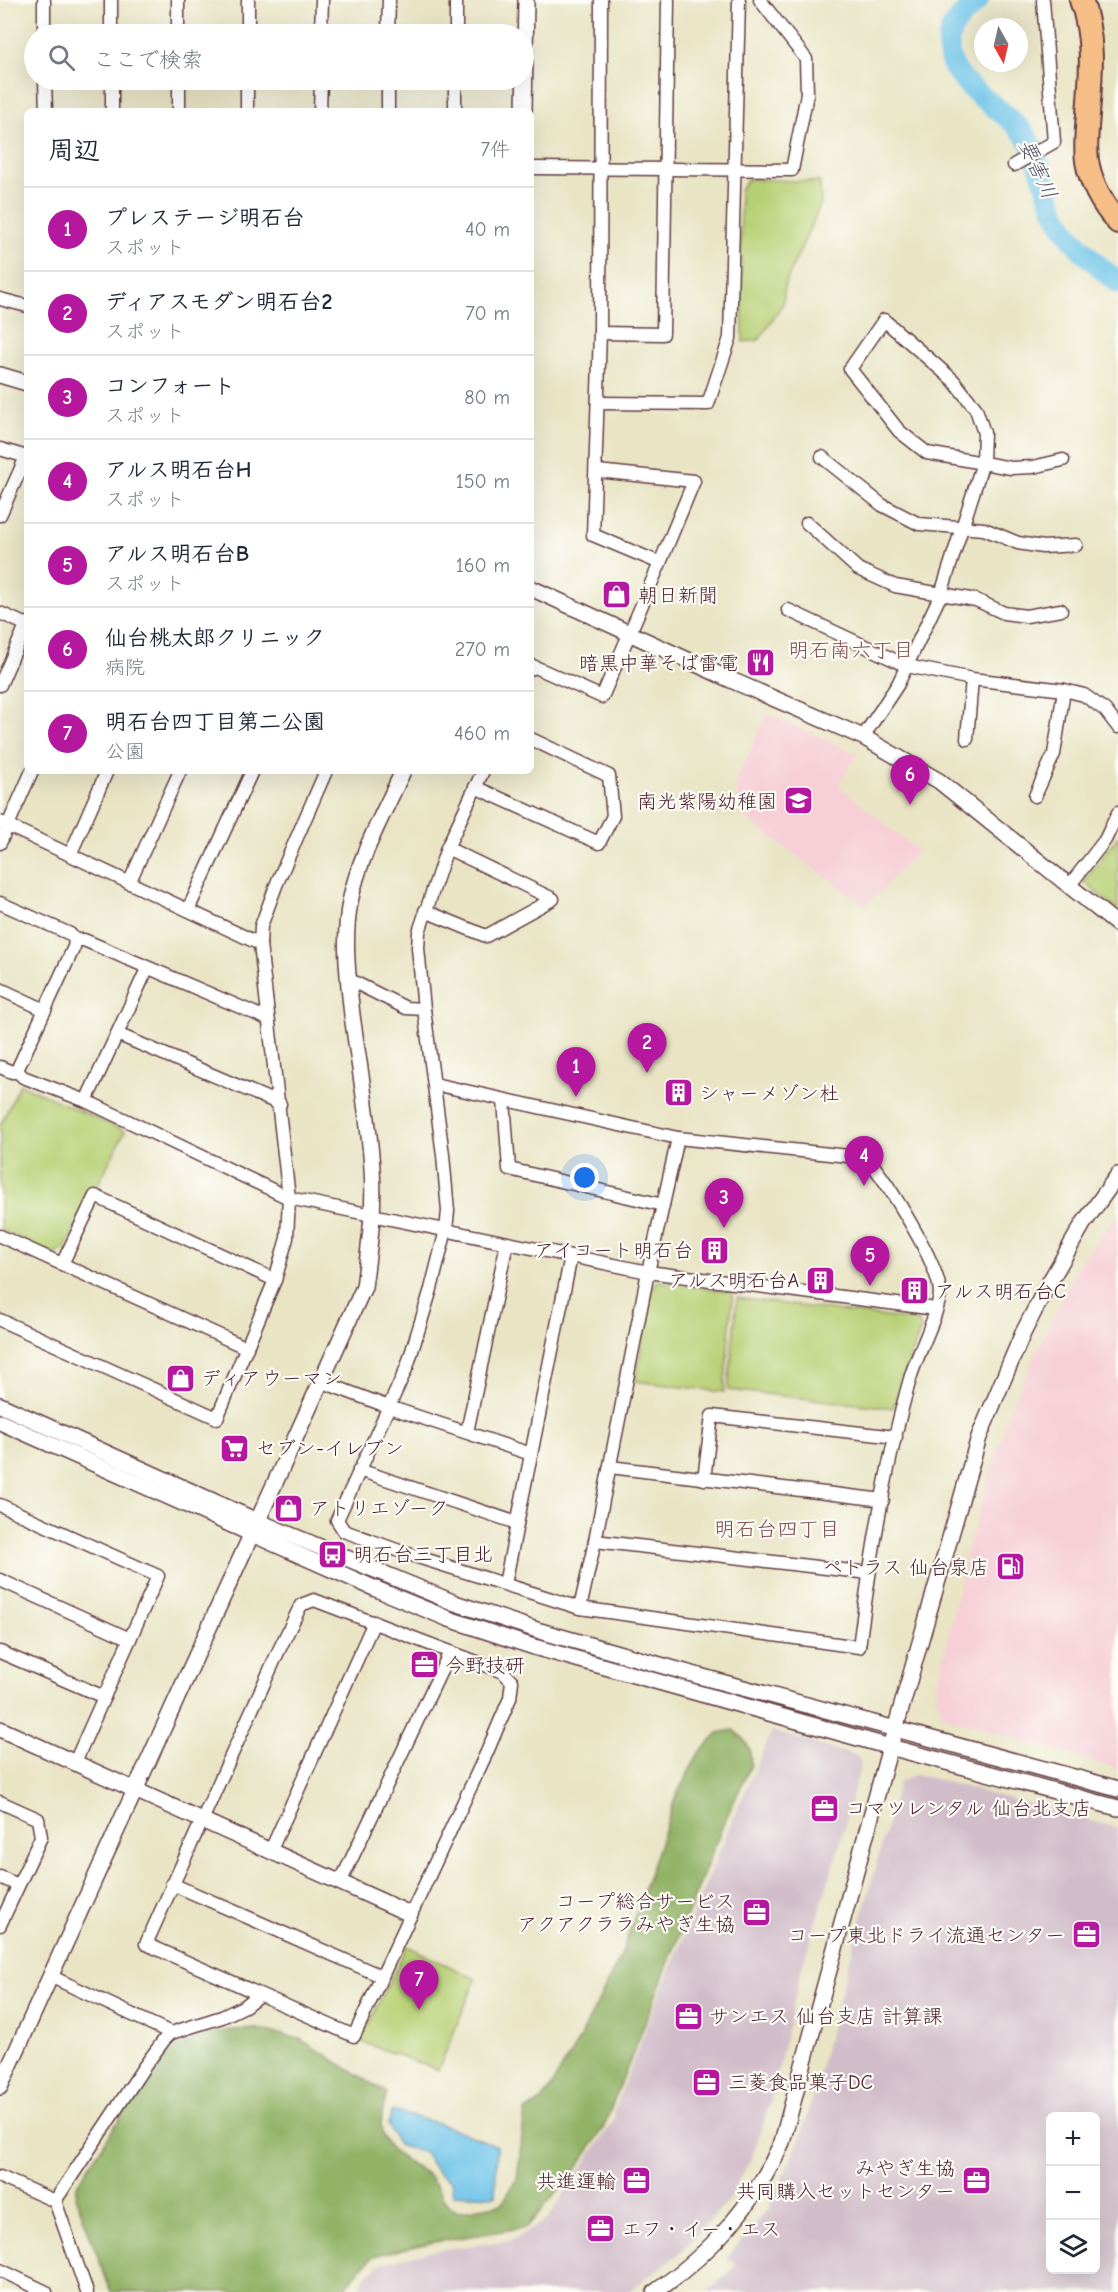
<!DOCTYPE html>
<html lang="ja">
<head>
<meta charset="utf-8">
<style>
  :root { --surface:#fff; --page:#f2f2f3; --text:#1f2937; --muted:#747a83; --line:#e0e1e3; --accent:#b5179e }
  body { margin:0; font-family:"Comic Neue","Klee One",sans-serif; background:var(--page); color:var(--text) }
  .controls { position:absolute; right:18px; bottom:18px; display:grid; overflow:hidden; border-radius:9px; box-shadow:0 6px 24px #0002 }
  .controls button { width:54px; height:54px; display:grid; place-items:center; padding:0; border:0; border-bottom:2px solid var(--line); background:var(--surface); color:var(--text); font:30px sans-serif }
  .compass { position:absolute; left:974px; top:18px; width:54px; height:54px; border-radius:50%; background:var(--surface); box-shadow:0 6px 24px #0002; rotate:172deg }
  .you { position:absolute; left:585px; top:1178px; width:21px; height:21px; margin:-15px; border:4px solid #fff; border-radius:50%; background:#1a73e8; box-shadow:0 0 0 9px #1a73e833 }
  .badge { display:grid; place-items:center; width:39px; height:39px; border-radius:50%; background:var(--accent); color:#fff; font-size:20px; font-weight:700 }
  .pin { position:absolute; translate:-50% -50px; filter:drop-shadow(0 2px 3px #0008) }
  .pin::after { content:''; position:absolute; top:32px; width:21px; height:18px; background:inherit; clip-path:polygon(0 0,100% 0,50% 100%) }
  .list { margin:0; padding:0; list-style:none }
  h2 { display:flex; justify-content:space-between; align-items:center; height:78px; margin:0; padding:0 24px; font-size:26px }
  h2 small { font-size:20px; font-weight:400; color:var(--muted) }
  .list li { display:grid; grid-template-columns:39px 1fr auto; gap:18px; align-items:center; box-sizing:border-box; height:84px; padding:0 24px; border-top:2px solid var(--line) }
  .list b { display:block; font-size:22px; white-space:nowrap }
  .list p { margin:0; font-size:20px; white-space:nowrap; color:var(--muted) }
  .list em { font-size:20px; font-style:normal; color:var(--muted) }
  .icon { flex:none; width:33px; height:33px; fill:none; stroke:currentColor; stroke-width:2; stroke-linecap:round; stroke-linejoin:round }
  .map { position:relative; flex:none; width:1118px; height:2292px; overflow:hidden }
  .search { position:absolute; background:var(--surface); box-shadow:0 6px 24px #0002; left:24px; top:24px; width:510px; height:66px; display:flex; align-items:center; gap:15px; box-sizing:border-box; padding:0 21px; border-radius:33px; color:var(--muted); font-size:22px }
  .panel { position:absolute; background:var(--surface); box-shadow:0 6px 24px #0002; left:24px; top:108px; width:510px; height:666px; border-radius:9px }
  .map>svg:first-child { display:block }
</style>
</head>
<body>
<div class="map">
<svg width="1118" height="2292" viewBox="0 0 1118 2292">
  <rect width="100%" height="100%" fill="#fdfcf7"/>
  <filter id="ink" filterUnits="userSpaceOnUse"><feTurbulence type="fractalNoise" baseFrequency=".0167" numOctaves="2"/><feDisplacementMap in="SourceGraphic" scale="12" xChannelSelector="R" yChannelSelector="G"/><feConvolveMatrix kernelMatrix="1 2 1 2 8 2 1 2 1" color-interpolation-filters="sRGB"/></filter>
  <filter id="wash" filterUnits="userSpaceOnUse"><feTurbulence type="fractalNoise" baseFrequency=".008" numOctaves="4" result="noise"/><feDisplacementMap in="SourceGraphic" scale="24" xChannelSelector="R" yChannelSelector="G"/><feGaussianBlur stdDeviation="1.35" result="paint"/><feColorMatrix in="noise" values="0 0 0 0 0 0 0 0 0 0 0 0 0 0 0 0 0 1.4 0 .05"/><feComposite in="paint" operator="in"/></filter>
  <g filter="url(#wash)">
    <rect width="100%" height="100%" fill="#e9e4c4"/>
    <!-- built -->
    <g fill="#f6cfd7">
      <path d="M 767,713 L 857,754 L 839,786 L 918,851 L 866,906 L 742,816 L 735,783 Z"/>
      <path d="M 1118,1213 L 1118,1769 L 944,1716 L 935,1695 L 966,1554 L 1011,1406 L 1077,1268 Z"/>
    </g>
    <!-- industrial -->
    <g fill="#d1bdc9" fill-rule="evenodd">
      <path d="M 772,1731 L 857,1756 L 861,1762 L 840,1844 L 801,1970 L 773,2093 L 752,2157 L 728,2201 L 676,2256 L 628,2292 L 357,2292 L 364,2278 L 380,2264 L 430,2251 L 512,2240 L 539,2225 L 548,2218 L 616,2117 L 613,2114 L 650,2017 L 733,1819 Z"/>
      <path d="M 916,1774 L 1118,1828 L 1118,2292 L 708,2292 L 736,2265 L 727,2258 L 768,2209 L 801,2137 L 899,1782 ZM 1096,2116 L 1096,2270 L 1050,2270 L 1050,2116 Z"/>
    </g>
    <!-- green -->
    <g fill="#b8d074" stroke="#817850" stroke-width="1.5">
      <path d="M 748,179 L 820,182 L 821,203 L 785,284 L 783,304 L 759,340 L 743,342 L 740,190 Z"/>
      <path d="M 1118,836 L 1118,910 L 1084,882 Z"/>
      <path d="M 20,1084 L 125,1131 L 65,1249 L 54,1255 L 0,1230 L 0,1126 Z"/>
      <path d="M 658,1281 L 733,1292 L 724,1392 L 635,1381 L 653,1287 Z"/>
      <path d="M 737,1298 L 918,1321 L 921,1328 L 893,1408 L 728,1390 Z"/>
      <path d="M 407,1946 L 476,1979 L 438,2070 L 360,2041 Z"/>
    </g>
    <!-- forest -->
    <path fill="#92b266" stroke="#6e6848" stroke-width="1.5" d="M 733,1730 L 743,1738 L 750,1750 L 751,1765 L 722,1827 L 603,2129 L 577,2168 L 527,2227 L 434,2242 L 373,2256 L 354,2276 L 347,2287 L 347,2292 L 111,2292 L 76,2198 L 77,2185 L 155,2064 L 179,2046 L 203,2036 L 229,2030 L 258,2029 L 300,2039 L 387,2093 C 378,2124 376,2142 406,2161 C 413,2165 422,2170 429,2176 C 440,2187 439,2201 457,2212 L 502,2204 L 517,2179 L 525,2111 L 543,2100 L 578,2042 L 621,1956 L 676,1796 L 699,1753 L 718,1733 Z"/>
    <!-- water -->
    <path fill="#6bc2e8" stroke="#5a708a" stroke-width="1.5" d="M 392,2111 L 441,2124 L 497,2146 L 495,2196 L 453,2194 L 451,2181 L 437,2172 L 424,2152 L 398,2145 L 388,2125 Z"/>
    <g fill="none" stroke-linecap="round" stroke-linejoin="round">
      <!-- river -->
      <path stroke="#6bc2e8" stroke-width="22" d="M 978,0 C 961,17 945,27 949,53 C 953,85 1003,108 1022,131 C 1040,154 1044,185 1055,211 C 1068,240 1095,263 1118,283"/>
    </g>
  </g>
  <g filter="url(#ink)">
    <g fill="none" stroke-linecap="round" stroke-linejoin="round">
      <defs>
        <g id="minor">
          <path d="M 44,0 L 44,34"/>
          <path d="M 111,0 L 111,34"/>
          <path d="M 178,0 L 178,34"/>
          <path d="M 248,34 L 248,0"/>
          <path d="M 321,34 L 322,0"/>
          <path d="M 388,34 L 389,0"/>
          <path d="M 456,34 L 456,0"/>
          <path d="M 45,80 L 46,111"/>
          <path d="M 112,80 L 112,111"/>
          <path d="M 179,80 L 179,111"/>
          <path d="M 247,111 L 247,80"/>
          <path d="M 320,111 L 321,80"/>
          <path d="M 388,111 L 388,80"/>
          <path d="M 455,111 L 455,80"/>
          <path d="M 1014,165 L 1054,142 L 1043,0"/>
          <path d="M 531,168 L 792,170 L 807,94 L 806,59 L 760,0"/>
          <path d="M 0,299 L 27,306"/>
          <path d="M 600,333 L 663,334 L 668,0"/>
          <path d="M 598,403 L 708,404 L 730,338 L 739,0"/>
          <path d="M 0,449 L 27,457"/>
          <path d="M 822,457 L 882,505 L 919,524 L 984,529 L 1018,543 L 1043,547 L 1076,545"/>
          <path d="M 597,471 L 694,481 L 660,563"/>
          <path d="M 0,515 L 26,457"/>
          <path d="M 807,523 L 858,569 L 895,586 L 976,600 L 1004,613 L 1026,616 L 1061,610"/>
          <path d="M 788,610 L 907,666 L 972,679 L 1064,690 L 1084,695 L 1105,710 L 1118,727"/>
          <path d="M 0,613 L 27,625"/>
          <path d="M 531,669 L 533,666 L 602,697 L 660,563 L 593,535 L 600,333 L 601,0"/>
          <path d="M 0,685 L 27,623"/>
          <path d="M 863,737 L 898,684 L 941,594 L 983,462 L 984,433 L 976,409 L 953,380 L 884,320 L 850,369 L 899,431 L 927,453 L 1011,468 L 1033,467 L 1063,460"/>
          <path d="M 967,739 L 972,679"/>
          <path d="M 475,787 L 599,843 L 613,816 L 609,776 L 531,739"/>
          <path d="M 1035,796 L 1054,754 L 1064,690"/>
          <path d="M 0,822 L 260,944"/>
          <path d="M 0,843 L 32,771"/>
          <path d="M 70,855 L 107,771"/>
          <path d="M 129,883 L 180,771"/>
          <path d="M 1069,886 L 1105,840 L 1118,813"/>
          <path d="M 0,903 L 70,934 L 75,940 L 74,947 L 18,1068 L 18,1072 L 23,1077 L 86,1101 L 289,1198 L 648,1272 L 936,1309"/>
          <path d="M 188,910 L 252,771"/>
          <path d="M 425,911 L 486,936 L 553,899 L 447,848"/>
          <path d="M 75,940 L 84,940 L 268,1019"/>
          <path d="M 348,979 L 406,1008 L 424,1009"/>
          <path d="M 0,989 L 45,1010"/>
          <path d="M 117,1034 L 280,1104"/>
          <path d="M 0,1067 L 12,1072 L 18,1072"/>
          <path d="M 434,1084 L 678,1138 L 867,1158 C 886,1180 940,1265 940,1293 C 939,1314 916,1356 910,1379 C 885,1466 871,1557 859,1647 L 580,1608 L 405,1553 L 344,1531 L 337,1520 L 407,1367 L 431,1289 L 446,1230 L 448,1211 L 443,1155 L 424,1009 L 418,948 L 419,932 L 447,848 L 483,771"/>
          <path d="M 504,1100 L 509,1169 L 663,1205"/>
          <path d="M 86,1101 L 147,969"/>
          <path d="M 678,1138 L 648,1272 L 595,1541 L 869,1573"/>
          <path d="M 0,1236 L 247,1348"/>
          <path d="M 62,1264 L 95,1196 L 275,1280"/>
          <path d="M 0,1320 L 217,1418 L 275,1280 L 287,1238 L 289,1198 L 260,944 L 261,926 L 277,883 L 326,771"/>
          <path d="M 320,1381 L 389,1407 L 531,1454"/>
          <path d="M 467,1432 L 507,1243"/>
          <path d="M 610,1467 L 883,1500"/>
          <path d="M 359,1470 L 517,1523"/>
          <path d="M 704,1479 L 712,1416 L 896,1437"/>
          <path d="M 0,1505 L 158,1576 L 75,1762"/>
          <path d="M 0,1580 L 130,1639"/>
          <path d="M 505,1584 L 571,1256"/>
          <path d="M 314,1600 L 503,1672 L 512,1681 L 510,1698 L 487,1752 L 354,2036 L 146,1944 L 279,1650 L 301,1605 Z"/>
          <path d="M 580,1608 L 595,1541"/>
          <path d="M 0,1652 L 104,1697"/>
          <path d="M 0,1802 L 38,1819 L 41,1837 L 0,1925"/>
          <path d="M 270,1852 L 374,1622"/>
          <path d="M 0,1877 L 18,1885"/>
          <path d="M 340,1883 L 450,1652"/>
          <path d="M 172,1884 L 381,1976"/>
          <path d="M 50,1976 L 171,2033"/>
          <path d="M 0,2177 L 55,2201 L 87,2292"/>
          <path d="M 55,2201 L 144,2067 L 164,2040 L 171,2033 L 222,2017 L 245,2006 L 259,1995"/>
          <path d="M 0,2270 L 46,2292"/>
        </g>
        <g id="tertiary">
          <path d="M 524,111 L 526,0"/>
          <path d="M 0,375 L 27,383"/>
          <path d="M 531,588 L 731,680 L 863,737 L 939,781 L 1118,925"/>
          <path d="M 0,1405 L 257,1521 L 455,1603 L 540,1631 L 699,1676 L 1118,1789"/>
          <path d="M 0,1422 L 376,1589 L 449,1619 L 534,1647 L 890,1747 L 1118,1808"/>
          <path d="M 0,1729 L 410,1914"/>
          <path d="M 0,2087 L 364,1287 C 369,1248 375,1209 372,1169 C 369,1118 359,1066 352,1015 C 348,978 343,939 350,902 C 359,856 384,813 403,771"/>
          <path d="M 655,2292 C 713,2251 753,2207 782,2142 L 890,1747 L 979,1437 L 1023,1333 L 1045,1290 L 1083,1224 L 1118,1175"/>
        </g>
        <path id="motorway" d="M 1081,0 C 1095,38 1091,75 1088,114 C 1087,129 1085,146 1087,161 C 1091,184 1103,205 1118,222"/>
      </defs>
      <!-- minor casing -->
      <use href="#minor" stroke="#623d42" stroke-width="15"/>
      <!-- tertiary casing -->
      <use href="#tertiary" stroke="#623d42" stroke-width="18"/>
      <!-- motorway casing -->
      <use href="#motorway" stroke="#623d42" stroke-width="26"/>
      <!-- minor -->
      <use href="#minor" stroke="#fff" stroke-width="12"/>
      <!-- tertiary -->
      <use href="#tertiary" stroke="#fff" stroke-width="15"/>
      <!-- motorway -->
      <use href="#motorway" stroke="#f6be87" stroke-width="22"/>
    </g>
  </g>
  <!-- icons -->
  <defs>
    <symbol id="shop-square" viewBox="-11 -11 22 22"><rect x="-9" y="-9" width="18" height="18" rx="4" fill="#b5179e" stroke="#fdfcf7"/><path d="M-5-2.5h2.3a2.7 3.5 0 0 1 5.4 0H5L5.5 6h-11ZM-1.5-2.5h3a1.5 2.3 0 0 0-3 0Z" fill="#fff"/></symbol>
    <symbol id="restaurant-square" viewBox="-11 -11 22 22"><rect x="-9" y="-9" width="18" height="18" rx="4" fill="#b5179e" stroke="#fdfcf7"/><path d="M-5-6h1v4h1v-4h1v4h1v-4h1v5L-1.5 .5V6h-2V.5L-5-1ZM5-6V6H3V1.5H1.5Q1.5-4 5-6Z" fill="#fff"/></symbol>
    <symbol id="school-square" viewBox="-11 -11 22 22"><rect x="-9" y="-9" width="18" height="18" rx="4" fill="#b5179e" stroke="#fdfcf7"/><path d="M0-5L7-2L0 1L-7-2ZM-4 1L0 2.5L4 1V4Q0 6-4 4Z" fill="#fff"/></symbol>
    <symbol id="building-square" viewBox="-11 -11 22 22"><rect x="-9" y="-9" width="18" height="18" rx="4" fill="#b5179e" stroke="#fdfcf7"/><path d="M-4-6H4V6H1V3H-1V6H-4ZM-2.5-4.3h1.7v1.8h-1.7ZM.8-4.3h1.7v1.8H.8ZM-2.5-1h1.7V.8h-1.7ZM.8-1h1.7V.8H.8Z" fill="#fff"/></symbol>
    <symbol id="supermarket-square" viewBox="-11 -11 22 22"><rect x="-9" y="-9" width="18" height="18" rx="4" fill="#b5179e" stroke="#fdfcf7"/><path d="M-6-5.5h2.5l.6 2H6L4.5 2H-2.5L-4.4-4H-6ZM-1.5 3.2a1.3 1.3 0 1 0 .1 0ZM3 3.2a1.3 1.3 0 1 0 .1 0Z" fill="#fff"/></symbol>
    <symbol id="bus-square" viewBox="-11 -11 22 22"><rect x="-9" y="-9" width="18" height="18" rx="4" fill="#b5179e" stroke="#fdfcf7"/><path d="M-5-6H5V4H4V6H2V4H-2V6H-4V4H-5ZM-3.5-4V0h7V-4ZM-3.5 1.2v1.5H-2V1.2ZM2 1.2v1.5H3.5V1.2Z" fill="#fff"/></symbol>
    <symbol id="fuel-square" viewBox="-11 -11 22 22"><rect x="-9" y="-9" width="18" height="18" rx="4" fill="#b5179e" stroke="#fdfcf7"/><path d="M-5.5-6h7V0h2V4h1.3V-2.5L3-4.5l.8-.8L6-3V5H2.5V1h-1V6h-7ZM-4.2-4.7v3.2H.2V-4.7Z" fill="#fff"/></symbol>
    <symbol id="office-square" viewBox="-11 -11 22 22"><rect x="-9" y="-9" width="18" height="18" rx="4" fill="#b5179e" stroke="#fdfcf7"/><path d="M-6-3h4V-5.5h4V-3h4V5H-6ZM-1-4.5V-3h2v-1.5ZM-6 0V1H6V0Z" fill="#fff"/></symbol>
  </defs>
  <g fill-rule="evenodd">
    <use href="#shop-square" x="600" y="578" width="33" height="33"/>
    <use href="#restaurant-square" x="744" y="646" width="33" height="33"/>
    <use href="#school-square" x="782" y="784" width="33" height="33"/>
    <use href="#building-square" x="662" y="1076" width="33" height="33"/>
    <use href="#building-square" x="698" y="1234" width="33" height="33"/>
    <use href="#building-square" x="804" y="1264" width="33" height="33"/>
    <use href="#building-square" x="898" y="1274" width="33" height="33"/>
    <use href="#shop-square" x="164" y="1362" width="33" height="33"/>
    <use href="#supermarket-square" x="218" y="1432" width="33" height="33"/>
    <use href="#shop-square" x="272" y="1492" width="33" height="33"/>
    <use href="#bus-square" x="316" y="1538" width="33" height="33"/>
    <use href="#fuel-square" x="994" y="1550" width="33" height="33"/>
    <use href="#office-square" x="408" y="1648" width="33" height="33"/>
    <use href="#office-square" x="808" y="1792" width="33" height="33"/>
    <use href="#office-square" x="740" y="1896" width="33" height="33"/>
    <use href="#office-square" x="1070" y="1918" width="33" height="33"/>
    <use href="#office-square" x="672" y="2000" width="33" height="33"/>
    <use href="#office-square" x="690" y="2066" width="33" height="33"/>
    <use href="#office-square" x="960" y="2164" width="33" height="33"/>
    <use href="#office-square" x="620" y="2164" width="33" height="33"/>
    <use href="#office-square" x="584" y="2212" width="33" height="33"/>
  </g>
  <g text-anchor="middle" stroke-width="4.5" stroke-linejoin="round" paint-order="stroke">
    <!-- poi labels -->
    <g font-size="20" fill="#4a1f2b" stroke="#fdfcf7" text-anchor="start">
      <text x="638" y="602">朝日新聞</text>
      <text x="739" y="670" text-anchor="end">暗黒中華そば雷電</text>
      <text x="777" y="808" text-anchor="end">南光紫陽幼稚園</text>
      <text x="699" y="1100">シャーメゾン杜</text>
      <text x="693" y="1257" text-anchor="end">アイコート明石台</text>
      <text x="799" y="1287" text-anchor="end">アルス明石台A</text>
      <text x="935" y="1298">アルス明石台C</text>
      <text x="201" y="1385">ディアウーマン</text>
      <text x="256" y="1455">セブン-イレブン</text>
      <text x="310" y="1515">アトリエゾーク</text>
      <text x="353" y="1561">明石台三丁目北</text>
      <text x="989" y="1574" text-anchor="end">ペトラス 仙台泉店</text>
      <text x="445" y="1672">今野技研</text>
      <text x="846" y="1815">コマツレンタル 仙台北支店</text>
      <text x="735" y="1908" text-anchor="end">コープ総合サービス<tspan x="735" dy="23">アクアクララみやぎ生協</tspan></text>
      <text x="1065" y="1942" text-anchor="end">コープ東北ドライ流通センター</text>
      <text x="709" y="2023">サンエス 仙台支店 計算課</text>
      <text x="728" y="2089">三菱食品菓子DC</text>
      <text x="955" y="2175" text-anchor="end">みやぎ生協<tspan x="955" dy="23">共同購入セットセンター</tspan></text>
      <text x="616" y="2188" text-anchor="end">共進運輸</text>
      <text x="622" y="2236">エフ・イー・エス</text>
    </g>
    <!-- water labels -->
    <g font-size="21" font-style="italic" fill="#56586d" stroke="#fdfcf7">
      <text transform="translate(1038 169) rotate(66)" y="7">要害川</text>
    </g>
    <!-- neighbourhood labels -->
    <g font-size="21" fill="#804f51" stroke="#fdfcf7">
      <text x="851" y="657">明石南六丁目</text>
      <text x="777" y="1536">明石台四丁目</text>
    </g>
  </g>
</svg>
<div class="controls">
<button>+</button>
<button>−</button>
<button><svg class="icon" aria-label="layers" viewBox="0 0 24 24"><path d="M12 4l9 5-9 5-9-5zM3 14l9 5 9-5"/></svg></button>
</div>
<svg class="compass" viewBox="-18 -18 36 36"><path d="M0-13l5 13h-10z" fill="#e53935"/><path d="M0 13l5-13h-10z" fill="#747a83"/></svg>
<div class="you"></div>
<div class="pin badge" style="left:576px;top:1097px">1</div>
<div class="pin badge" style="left:647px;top:1073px">2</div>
<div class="pin badge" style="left:724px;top:1228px">3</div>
<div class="pin badge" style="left:864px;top:1186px">4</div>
<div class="pin badge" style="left:870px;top:1286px">5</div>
<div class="pin badge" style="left:910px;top:805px">6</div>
<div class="pin badge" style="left:419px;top:2010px">7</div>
<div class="search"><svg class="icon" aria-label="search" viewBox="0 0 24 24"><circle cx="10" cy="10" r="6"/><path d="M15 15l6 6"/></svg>ここで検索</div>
<section class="panel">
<h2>周辺<small>7件</small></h2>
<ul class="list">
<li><span class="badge">1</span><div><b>プレステージ明石台</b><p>スポット</p></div><em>40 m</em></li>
<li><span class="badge">2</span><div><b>ディアスモダン明石台2</b><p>スポット</p></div><em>70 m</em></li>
<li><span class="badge">3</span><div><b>コンフォート</b><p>スポット</p></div><em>80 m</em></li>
<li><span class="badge">4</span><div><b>アルス明石台H</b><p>スポット</p></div><em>150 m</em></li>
<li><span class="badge">5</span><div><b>アルス明石台B</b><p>スポット</p></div><em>160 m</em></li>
<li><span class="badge">6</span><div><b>仙台桃太郎クリニック</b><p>病院</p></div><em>270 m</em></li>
<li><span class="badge">7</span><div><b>明石台四丁目第二公園</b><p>公園</p></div><em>460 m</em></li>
</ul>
</section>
</div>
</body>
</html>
